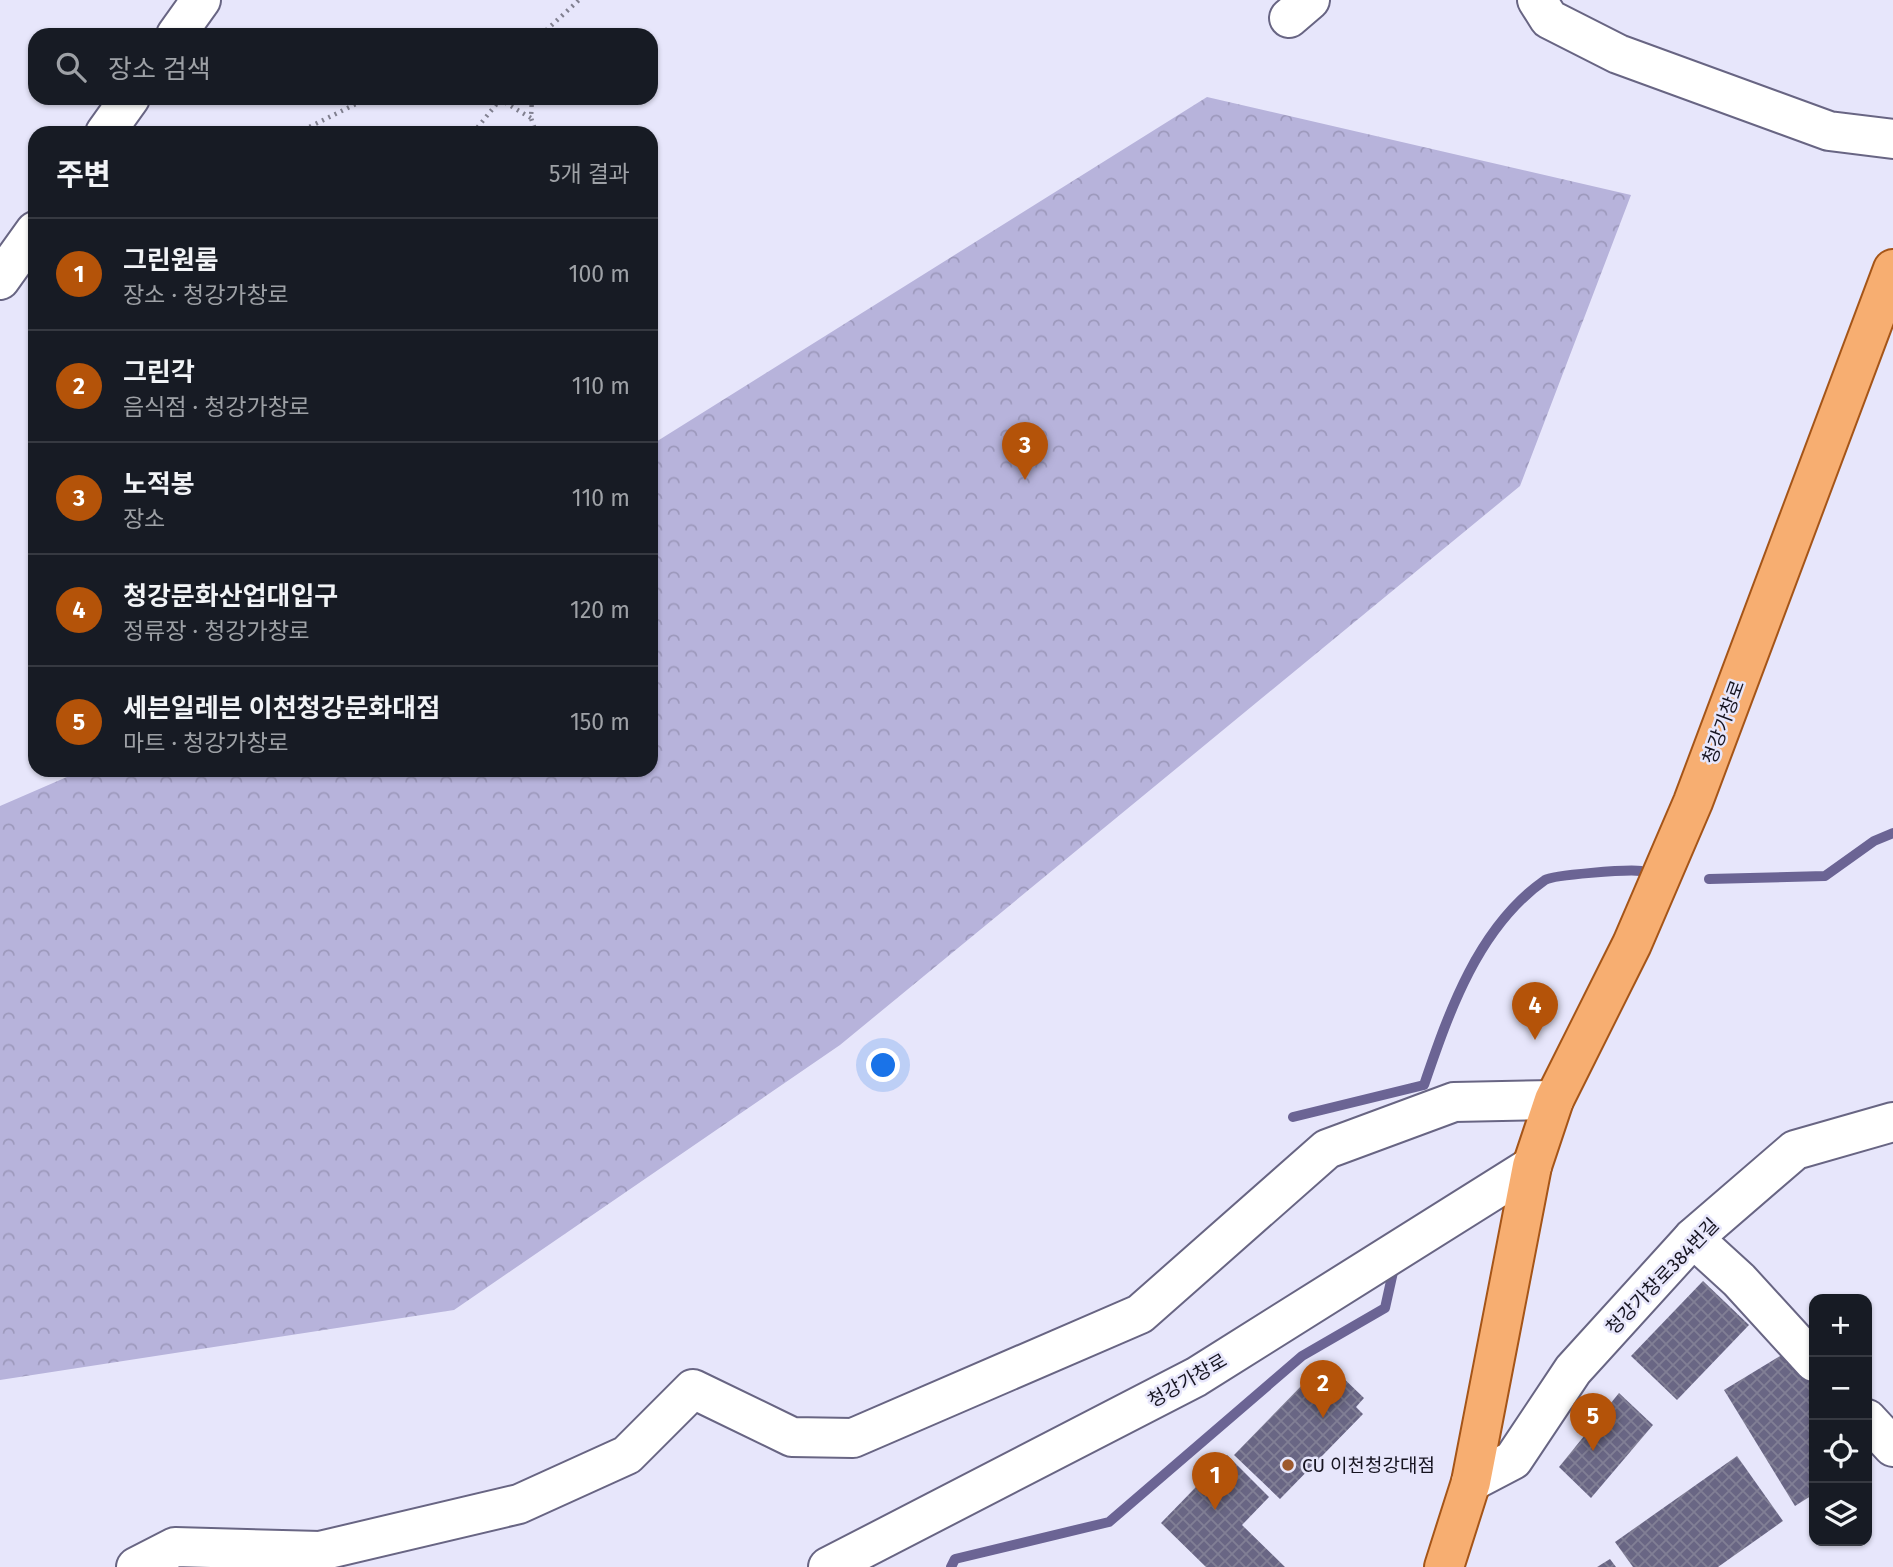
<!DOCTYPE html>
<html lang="ko">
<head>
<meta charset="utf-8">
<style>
  :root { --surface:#171b24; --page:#20242c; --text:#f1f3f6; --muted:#9ea1a6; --line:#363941; --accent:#b45309 }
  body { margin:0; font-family:"Fira Sans","Noto Sans KR",sans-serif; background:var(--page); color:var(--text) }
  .controls { position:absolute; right:21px; bottom:21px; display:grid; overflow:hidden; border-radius:14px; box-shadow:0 2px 5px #0004 }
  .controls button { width:63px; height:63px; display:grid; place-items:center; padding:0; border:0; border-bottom:2px solid var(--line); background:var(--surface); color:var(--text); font:35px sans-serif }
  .you { position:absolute; left:884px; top:1066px; width:24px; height:24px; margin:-18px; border:5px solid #fff; border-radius:50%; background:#1a73e8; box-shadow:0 0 0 10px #1a73e833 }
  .badge { display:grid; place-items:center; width:46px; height:46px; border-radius:50%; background:var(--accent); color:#fff; font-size:23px; font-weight:700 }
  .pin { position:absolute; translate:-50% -58px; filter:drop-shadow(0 2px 4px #0008) }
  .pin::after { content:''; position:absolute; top:37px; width:24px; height:21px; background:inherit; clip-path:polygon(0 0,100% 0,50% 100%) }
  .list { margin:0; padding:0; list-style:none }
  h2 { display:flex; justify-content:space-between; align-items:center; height:91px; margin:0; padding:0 28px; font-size:30px }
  h2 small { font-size:23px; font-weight:400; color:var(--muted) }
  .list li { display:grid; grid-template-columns:46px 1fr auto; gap:21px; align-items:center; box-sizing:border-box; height:112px; padding:0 28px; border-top:2px solid var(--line) }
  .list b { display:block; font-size:26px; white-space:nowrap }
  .list p { margin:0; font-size:23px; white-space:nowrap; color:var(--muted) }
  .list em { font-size:23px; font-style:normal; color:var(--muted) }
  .icon { flex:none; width:38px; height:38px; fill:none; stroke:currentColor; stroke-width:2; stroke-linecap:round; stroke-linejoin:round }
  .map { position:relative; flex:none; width:1893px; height:1567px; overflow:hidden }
  .search { position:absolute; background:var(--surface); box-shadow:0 2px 5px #0004; left:28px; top:28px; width:630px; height:77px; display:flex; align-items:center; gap:18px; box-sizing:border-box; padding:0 24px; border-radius:21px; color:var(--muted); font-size:26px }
  .panel { position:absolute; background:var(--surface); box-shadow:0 2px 5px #0004; left:28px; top:126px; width:630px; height:651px; border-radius:21px }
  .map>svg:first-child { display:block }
</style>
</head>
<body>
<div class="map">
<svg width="1893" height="1567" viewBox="0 0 1893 1567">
  <defs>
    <pattern id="forest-crowns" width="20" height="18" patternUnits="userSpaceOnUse" patternTransform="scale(1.75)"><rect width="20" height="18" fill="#b7b3db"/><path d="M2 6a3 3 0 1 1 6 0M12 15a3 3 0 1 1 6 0" fill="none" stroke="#9d99bc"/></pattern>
    <pattern id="building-cross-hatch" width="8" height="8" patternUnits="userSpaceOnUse" patternTransform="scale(1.75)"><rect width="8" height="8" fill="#696684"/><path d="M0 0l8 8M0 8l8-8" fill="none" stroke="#817f95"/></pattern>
  </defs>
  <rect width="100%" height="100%" fill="#e7e6fb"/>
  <!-- forest -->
  <path fill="url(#forest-crowns)" d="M 1207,97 L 1631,195 L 1520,486 L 840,1045 L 454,1310 L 0,1380 L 0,806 L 83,770 L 651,770 L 651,445 Z"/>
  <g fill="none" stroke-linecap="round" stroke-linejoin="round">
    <!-- stream -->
    <g stroke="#6b6494" stroke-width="10">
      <path d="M 1709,879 L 1825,876 L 1874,841 L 1893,833"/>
      <path d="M 1293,1117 L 1424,1085 C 1449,1012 1478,927 1545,880 C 1553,875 1628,869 1641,871"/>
      <path d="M 951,1567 L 955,1559 L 1109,1522 L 1302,1356 L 1385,1308 L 1395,1263"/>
    </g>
  </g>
  <!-- building -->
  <g fill="url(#building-cross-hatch)">
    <path d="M 1703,1281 L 1749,1325 L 1677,1400 L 1631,1356 Z"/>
    <path d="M 1790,1350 L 1814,1390 L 1814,1494 L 1795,1506 L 1724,1390 Z"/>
    <path d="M 1336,1371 L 1364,1398 L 1356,1407 L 1363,1414 L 1280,1499 L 1234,1455 L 1307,1380 Z"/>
    <path d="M 1619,1393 L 1653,1425 L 1591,1498 L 1559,1467 Z"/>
    <path d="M 1227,1455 L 1269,1497 L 1242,1525 L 1285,1567 L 1206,1567 L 1161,1523 Z"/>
    <path d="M 1737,1456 L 1783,1521 L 1718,1567 L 1633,1567 L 1615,1542 Z"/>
    <path d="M 1610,1559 L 1616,1567 L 1597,1567 Z"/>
  </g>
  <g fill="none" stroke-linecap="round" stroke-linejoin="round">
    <defs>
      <g id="minor">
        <path d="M 1537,0 L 1549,19 L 1618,54 L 1829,131 L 1893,139"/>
        <path d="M 1289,18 L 1310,0"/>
        <path d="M 176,35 L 201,0"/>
        <path d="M 105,133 L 130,98"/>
        <path d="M 0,280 L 35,231"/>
        <path d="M 1693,1238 L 1739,1280 L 1814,1362"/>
        <path d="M 1867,1419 L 1893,1447"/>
        <path d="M 1471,1482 L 1513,1460 L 1573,1370 L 1693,1238 L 1795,1150 L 1893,1122"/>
        <path d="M 136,1567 L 175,1547 L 320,1551 L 519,1504 L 627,1455 L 693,1389 L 792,1437 L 853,1438 L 1140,1314 L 1327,1149 L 1454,1102 L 1554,1100"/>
        <path d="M 828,1567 L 1196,1377 L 1532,1166"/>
      </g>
      <path id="major" d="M 1444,1567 L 1471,1482 L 1532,1166 L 1554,1100 L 1632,944 L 1693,802 L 1893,269"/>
    </defs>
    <!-- minor casing -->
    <use href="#minor" stroke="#686583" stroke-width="42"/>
    <!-- major casing -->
    <use href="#major" stroke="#a55518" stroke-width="42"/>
    <!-- path -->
    <g stroke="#818090" stroke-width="4.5" stroke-dasharray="2 5" stroke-linecap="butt">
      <path d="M 541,35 L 579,0"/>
      <path d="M 532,98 L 531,118 L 536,133"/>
      <path d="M 499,99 L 531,118"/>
      <path d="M 297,133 L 368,98"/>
      <path d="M 473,133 L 499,101"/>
    </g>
    <!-- minor -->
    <use href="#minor" stroke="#fff" stroke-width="38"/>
    <!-- major -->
    <use href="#major" stroke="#f7ae71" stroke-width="38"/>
  </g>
  <!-- markers -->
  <circle fill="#9d592c" stroke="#e7e6fb" stroke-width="2.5" cx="1288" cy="1465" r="7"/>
  <g text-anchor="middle" stroke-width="5" stroke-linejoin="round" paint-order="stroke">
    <!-- street labels -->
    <g font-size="19" fill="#161420" stroke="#e7e6fb">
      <text transform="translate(1723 722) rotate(-70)" y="7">청강가창로</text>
      <text transform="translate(1662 1276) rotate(-46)" y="7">청강가창로384번길</text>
      <text transform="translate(1187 1380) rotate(-30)" y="7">청강가창로</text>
    </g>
    <!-- poi labels -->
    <g font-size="19" fill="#161420" stroke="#e7e6fb" text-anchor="start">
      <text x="1302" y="1472">CU 이천청강대점</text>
    </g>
  </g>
</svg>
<div class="controls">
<button>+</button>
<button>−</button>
<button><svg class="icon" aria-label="locate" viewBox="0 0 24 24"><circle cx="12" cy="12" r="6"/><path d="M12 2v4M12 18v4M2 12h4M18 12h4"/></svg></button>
<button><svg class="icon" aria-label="layers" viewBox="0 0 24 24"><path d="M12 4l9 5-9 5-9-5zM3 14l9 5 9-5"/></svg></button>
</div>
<div class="you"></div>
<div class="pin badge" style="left:1215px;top:1510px">1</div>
<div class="pin badge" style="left:1323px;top:1418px">2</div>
<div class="pin badge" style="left:1025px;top:480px">3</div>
<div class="pin badge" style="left:1535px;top:1040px">4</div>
<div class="pin badge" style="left:1593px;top:1451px">5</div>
<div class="search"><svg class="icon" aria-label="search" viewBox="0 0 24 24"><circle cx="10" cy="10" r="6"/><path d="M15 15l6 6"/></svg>장소 검색</div>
<section class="panel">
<h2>주변<small>5개 결과</small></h2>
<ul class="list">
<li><span class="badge">1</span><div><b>그린원룸</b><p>장소 · 청강가창로</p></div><em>100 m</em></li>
<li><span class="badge">2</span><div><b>그린각</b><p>음식점 · 청강가창로</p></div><em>110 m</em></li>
<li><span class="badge">3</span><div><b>노적봉</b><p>장소</p></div><em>110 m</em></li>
<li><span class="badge">4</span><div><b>청강문화산업대입구</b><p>정류장 · 청강가창로</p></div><em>120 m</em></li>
<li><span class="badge">5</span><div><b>세븐일레븐 이천청강문화대점</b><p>마트 · 청강가창로</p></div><em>150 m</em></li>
</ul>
</section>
</div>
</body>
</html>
